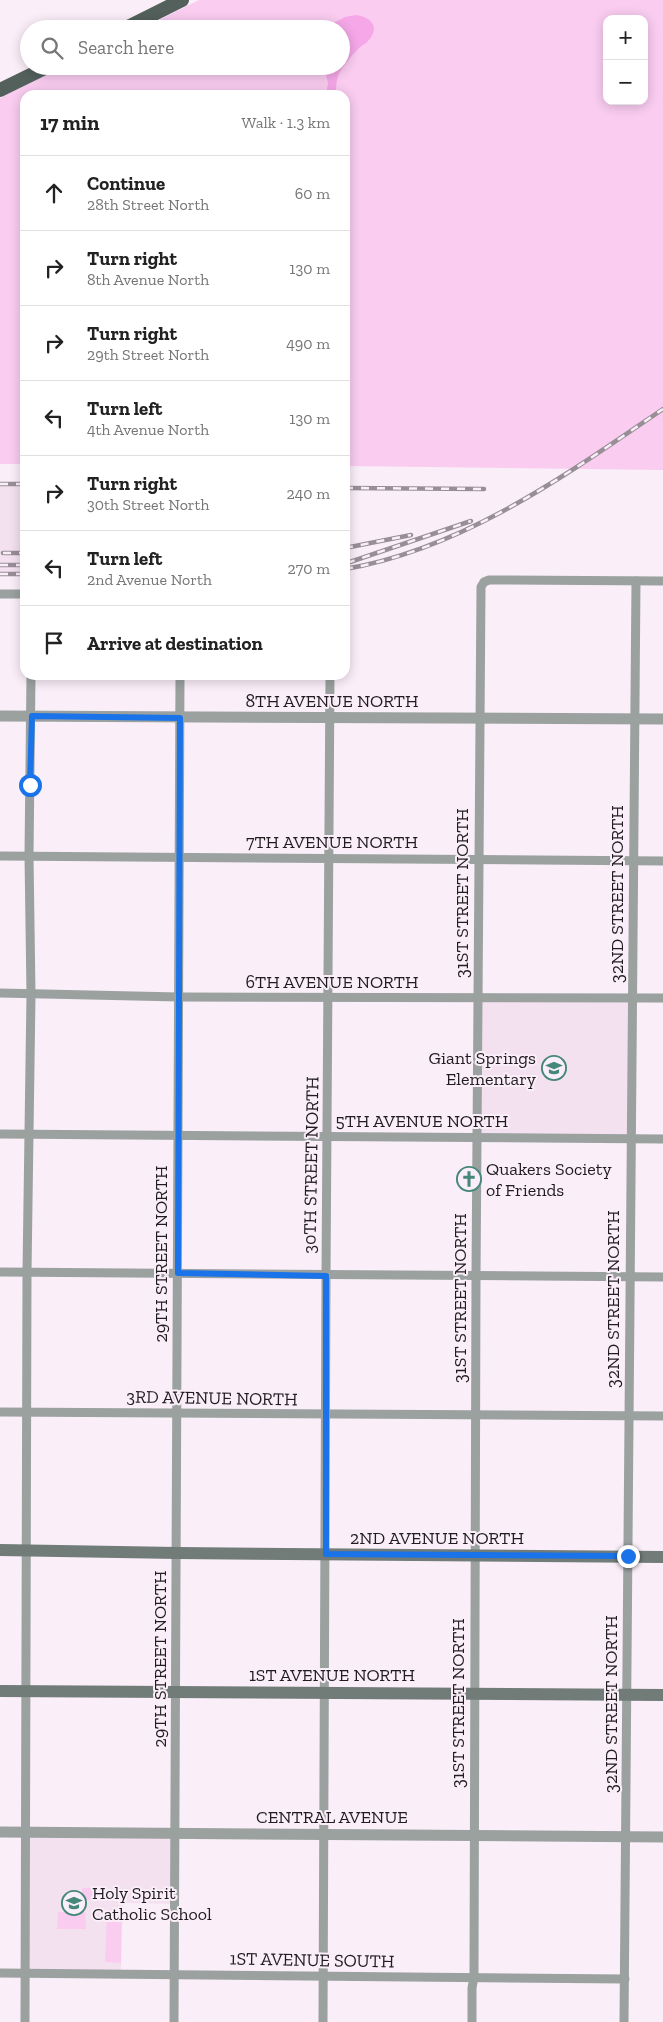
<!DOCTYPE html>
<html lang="en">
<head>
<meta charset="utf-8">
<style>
  :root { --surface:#fff; --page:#f2f2f2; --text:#222; --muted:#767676; --line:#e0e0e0 }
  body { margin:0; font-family:"Zilla Slab",serif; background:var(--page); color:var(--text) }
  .controls { position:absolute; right:15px; top:15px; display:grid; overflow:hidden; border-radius:10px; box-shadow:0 2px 12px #0003 }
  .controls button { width:45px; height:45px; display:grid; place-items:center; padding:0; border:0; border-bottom:1px solid var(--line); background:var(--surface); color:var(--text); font:25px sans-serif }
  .stop { position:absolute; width:15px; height:15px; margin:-11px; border:4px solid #1a73e8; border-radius:50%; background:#fff }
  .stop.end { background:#1a73e8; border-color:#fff; box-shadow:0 1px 5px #0008 }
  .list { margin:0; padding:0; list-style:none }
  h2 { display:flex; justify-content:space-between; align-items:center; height:65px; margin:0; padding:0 20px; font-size:21px }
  h2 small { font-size:16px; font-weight:400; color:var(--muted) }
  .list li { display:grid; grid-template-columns:32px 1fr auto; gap:15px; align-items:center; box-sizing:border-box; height:75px; padding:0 20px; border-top:1px solid var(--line) }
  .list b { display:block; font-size:19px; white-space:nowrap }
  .list p { margin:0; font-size:16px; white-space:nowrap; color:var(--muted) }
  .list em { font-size:16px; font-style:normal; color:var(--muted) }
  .icon { flex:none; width:28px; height:28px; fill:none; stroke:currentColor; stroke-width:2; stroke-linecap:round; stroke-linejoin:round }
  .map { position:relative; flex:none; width:663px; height:2022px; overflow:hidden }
  .search { position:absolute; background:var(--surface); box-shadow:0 2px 12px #0003; left:20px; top:20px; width:330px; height:55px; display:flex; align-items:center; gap:12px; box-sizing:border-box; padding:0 18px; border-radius:28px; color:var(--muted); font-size:19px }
  .panel { position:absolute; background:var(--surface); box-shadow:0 2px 12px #0003; left:20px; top:90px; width:330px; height:590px; border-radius:15px }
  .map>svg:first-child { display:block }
</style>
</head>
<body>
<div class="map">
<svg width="663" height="2022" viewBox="0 0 663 2022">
  <rect width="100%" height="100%" fill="#faeef8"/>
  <!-- built -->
  <g fill="#f4e1f0">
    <rect x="0" y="485" width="25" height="87"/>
    <path d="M 633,998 L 631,1138 L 476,1138 L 477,999 Z"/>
    <path d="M 26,1832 L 176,1834 L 175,1904 L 122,1903 L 121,1974 L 25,1973 Z"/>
  </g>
  <!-- green -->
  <g fill="#f9ccf0" fill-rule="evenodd">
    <path d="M 199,0 L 663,0 L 663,470 L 345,466 L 345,95 L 25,95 L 25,464 L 0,464 L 0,98 L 65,66 L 341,66 L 341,29 L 141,29 ZM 607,19 L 644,19 L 644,101 L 607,101 Z"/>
    <rect x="82" y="1888" width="16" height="12"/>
    <path d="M 111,1909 L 117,1909 L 122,1914 L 121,1963 L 105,1962 L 107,1913 Z"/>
    <path d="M 58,1912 L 85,1912 L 86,1929 L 57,1929 Z"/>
  </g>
  <!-- water -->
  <g fill="#f5a7e8">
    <path d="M 356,15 C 371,17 381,27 368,41 C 366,44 362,45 359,48 C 352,55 345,64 340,72 C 336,79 336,87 336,95 L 326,95 L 328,83 L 325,71 L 286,66 L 341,66 L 341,29 L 322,29 L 345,17 Z"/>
    <path d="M 265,20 L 272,22 L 274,29 L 259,29 Z"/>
  </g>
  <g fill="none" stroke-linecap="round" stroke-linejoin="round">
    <!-- minor -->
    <g stroke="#9aa19f" stroke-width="9">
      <path d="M 0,594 L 25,594"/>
      <path d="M 0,856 L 663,861"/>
      <path d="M 0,993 L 179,997 L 663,998"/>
      <path d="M 0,1134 L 663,1139"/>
      <path d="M 0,1272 L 663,1277"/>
      <path d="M 0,1412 L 663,1416"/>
      <path d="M 0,1973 L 625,1979"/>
      <path d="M 25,2022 L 27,1272 L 31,994 L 29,856 L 31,675"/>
      <path d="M 174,2022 L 180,675"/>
      <path d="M 323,2022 L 326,1276 L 330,675"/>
      <path d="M 472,2022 L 472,1988 L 474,1977 L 476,1275 L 481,587 L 484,582 L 489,580 L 663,581"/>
      <path d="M 624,2022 L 636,581"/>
    </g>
    <!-- tertiary -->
    <g stroke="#9aa19f" stroke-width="11">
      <path d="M 0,716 L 663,719"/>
      <path d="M 0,1832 L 663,1837"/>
    </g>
    <!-- secondary -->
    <g stroke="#717b78" stroke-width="12">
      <path d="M 0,1550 L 177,1553 L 663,1557"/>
      <path d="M 0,1691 L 663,1695"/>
    </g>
    <!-- primary -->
    <g stroke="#53605c" stroke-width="14">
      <path d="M 124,29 L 182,0"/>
      <path d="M 0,90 L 49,66"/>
    </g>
    <defs>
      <g id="rail">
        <path d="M 0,484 L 25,484"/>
        <path d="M 345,488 L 484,489"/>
        <path d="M 345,548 L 411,535"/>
        <path d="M 3,553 L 25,553"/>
        <path d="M 347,563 L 471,521"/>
        <path d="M 0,565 L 25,565"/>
        <path d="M 345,569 C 463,549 566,475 663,409"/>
        <path d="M 0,574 L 25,574"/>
      </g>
    </defs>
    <!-- rail casing -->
    <use href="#rail" stroke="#988f96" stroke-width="4.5"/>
    <!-- rail -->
    <use href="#rail" stroke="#faeef8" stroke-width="2.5" stroke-dasharray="8" stroke-linecap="butt"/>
  </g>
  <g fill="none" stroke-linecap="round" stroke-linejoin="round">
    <!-- route -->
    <path stroke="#1a73e8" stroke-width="6" d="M 30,785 L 32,716 L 180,718 L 178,1273 L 326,1276 L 326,1554 L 628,1556"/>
  </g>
  <!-- icons -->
  <defs>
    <symbol id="school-ring" viewBox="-11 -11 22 22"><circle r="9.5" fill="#faeef8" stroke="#458779" stroke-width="1.5"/><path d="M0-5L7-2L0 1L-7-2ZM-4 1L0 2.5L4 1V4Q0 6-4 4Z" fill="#458779"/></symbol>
    <symbol id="church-ring" viewBox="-11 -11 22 22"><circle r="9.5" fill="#faeef8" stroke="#458779" stroke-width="1.5"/><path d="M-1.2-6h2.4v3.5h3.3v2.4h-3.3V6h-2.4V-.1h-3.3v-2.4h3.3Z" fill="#458779"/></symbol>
  </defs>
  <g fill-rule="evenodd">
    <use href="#school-ring" x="540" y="1054" width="28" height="28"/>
    <use href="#church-ring" x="455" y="1165" width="28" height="28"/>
    <use href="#school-ring" x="60" y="1889" width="28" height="28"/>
  </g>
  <g text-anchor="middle" stroke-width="4" stroke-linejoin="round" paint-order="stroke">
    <!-- street labels -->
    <g font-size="18" fill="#201c1f" stroke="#faeef8">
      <text x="332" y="707">8TH AVENUE NORTH</text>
      <text x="332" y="848">7TH AVENUE NORTH</text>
      <text transform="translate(462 893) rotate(-90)" y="6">31ST STREET NORTH</text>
      <text transform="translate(617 894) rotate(-90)" y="6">32ND STREET NORTH</text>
      <text x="332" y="988">6TH AVENUE NORTH</text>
      <text x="422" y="1127">5TH AVENUE NORTH</text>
      <text transform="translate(311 1165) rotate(-89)" y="6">30TH STREET NORTH</text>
      <text transform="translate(161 1254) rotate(-90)" y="6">29TH STREET NORTH</text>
      <text transform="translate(460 1298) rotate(-90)" y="6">31ST STREET NORTH</text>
      <text transform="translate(613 1299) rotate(-90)" y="6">32ND STREET NORTH</text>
      <text transform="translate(212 1398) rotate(1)" y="6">3RD AVENUE NORTH</text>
      <text x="437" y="1544">2ND AVENUE NORTH</text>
      <text transform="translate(160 1659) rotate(-90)" y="6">29TH STREET NORTH</text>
      <text x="332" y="1681">1ST AVENUE NORTH</text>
      <text transform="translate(458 1703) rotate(-90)" y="6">31ST STREET NORTH</text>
      <text transform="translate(611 1704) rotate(-90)" y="6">32ND STREET NORTH</text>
      <text x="332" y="1823">CENTRAL AVENUE</text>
      <text transform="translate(312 1960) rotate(1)" y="6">1ST AVENUE SOUTH</text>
    </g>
    <!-- poi labels -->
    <g font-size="18" fill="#201c1f" stroke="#faeef8" text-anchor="start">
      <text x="536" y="1064" text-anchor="end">Giant Springs<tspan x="536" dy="21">Elementary</tspan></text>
      <text x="486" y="1175">Quakers Society<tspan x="486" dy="21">of Friends</tspan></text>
      <text x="92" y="1899">Holy Spirit<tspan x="92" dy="21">Catholic School</tspan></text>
    </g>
  </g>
</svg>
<div class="controls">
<button>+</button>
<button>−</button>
</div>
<div class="stop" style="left:30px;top:785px"></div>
<div class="stop end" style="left:628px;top:1556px"></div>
<div class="search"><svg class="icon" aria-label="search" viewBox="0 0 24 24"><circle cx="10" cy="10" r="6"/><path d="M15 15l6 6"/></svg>Search here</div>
<section class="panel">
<h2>17 min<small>Walk · 1.3 km</small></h2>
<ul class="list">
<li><svg class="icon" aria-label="ahead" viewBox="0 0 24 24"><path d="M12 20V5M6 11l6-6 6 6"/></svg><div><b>Continue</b><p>28th Street North</p></div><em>60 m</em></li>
<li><svg class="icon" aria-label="right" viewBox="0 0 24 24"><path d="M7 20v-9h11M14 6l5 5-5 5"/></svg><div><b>Turn right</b><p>8th Avenue North</p></div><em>130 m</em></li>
<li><svg class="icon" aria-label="right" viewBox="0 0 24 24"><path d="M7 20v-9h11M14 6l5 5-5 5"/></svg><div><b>Turn right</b><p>29th Street North</p></div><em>490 m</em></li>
<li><svg class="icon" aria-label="left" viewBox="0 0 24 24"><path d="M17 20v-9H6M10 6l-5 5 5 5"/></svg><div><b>Turn left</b><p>4th Avenue North</p></div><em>130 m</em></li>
<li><svg class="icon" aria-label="right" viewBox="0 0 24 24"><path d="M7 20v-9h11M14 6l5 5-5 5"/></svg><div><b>Turn right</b><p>30th Street North</p></div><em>240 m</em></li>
<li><svg class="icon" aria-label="left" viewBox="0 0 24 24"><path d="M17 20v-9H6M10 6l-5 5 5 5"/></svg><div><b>Turn left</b><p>2nd Avenue North</p></div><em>270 m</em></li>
<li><svg class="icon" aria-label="arrive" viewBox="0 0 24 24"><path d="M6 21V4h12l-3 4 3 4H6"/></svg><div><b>Arrive at destination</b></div></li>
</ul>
</section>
</div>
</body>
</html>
